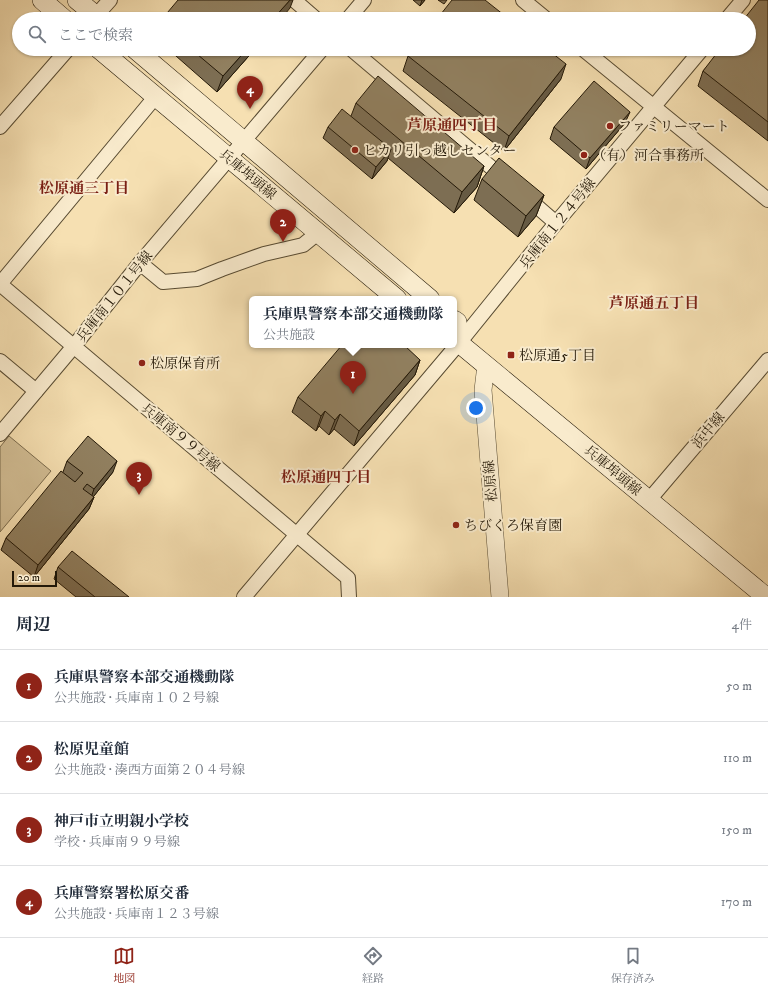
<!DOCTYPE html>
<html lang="ja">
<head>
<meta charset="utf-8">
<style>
  :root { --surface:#fff; --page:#f6f6f7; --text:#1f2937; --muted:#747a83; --line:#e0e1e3; --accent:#8f2418 }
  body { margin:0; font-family:"IM FELL DW Pica","Noto Serif JP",serif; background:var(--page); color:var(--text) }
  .scale { position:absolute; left:12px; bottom:10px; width:45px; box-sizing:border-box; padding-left:4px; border:2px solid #241908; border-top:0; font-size:11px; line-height:14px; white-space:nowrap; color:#241908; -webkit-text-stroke:3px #f9ebcd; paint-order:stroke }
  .you { position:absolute; left:476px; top:408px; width:14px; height:14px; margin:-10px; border:3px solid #fff; border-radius:50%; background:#1a73e8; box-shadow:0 0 0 6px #1a73e833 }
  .badge { display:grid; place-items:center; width:26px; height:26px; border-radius:50%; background:var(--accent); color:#fff; font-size:13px; font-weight:700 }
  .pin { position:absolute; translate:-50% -33px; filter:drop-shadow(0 1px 2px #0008) }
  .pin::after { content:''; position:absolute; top:21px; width:14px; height:12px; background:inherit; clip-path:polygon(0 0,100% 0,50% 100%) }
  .popup { position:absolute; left:249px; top:296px; width:208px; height:52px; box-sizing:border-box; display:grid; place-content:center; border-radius:6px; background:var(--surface); filter:drop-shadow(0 1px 3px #0005); font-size:13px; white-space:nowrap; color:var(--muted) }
  .popup b { font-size:15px; color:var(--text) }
  .popup::after { content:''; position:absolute; left:50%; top:100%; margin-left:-8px; border:8px solid transparent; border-top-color:var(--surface) }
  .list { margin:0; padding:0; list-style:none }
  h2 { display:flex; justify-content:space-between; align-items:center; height:52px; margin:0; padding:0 16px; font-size:17px }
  h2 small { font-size:13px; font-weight:400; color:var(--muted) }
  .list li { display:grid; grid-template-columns:26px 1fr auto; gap:12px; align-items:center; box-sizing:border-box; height:72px; padding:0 16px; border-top:1px solid var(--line) }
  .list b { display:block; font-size:15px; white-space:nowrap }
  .list p { margin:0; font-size:13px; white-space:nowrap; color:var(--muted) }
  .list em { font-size:13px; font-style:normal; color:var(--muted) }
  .icon { flex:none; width:22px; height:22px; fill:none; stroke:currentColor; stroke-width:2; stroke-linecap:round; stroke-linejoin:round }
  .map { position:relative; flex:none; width:768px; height:597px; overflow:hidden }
  .search { position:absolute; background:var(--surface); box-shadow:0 1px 3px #0004; left:12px; right:12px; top:12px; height:44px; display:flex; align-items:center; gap:10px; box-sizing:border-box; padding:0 14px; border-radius:22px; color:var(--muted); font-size:15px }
  .sheet { height:340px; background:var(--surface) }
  nav { display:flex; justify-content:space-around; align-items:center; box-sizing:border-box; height:56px; border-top:1px solid var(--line); background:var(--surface); font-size:11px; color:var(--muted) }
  nav a { display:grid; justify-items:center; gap:2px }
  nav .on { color:var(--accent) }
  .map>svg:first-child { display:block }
</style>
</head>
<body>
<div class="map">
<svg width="768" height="597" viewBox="0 0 768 597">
  <rect width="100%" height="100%" fill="#f6e0b2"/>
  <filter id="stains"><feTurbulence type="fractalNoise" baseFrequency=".005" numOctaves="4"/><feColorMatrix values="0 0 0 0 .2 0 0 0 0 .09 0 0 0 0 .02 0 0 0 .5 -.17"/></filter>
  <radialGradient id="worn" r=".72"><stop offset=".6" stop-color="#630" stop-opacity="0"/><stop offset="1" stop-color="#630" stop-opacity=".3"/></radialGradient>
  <!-- green -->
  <path fill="#d2be95" stroke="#7b6c4e" d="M 9,436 L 51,471 L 0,532 L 0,447 Z"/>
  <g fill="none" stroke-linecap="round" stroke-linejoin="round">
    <defs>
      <g id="minor">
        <path d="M 294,0 L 316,19"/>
        <path d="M 523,0 L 546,19"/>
        <path d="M 93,19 L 110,0"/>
        <path d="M 348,19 L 364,0"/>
        <path d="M 727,19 L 743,0"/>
        <path d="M 351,49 L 506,180"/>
        <path d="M 583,49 L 768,200"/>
        <path d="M 156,96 L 0,284 L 348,578 L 349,597"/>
        <path d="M 0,127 L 68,49"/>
        <path d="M 525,196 L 556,223"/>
        <path d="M 140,263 L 163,282 L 197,279 L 222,269 L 264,254 L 303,245 L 319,232"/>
        <path d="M 0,361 L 36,391"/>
        <path d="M 0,434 L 74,346 L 140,263 L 322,49"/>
        <path d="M 649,500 L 768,360"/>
        <path d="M 244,597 L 459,343 L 556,223 L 702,49"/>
      </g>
      <path id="tertiary" d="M 486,365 L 483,390 L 500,597"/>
      <g id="secondary">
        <path d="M 42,0 L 64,19"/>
        <path d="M 77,0 L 100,19"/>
        <path d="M 99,49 L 397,299"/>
        <path d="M 135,49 L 430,299"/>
        <path d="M 454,320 L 457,322 L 459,343"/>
        <path d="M 454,342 L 459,343 L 766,597"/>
      </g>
    </defs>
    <!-- minor casing -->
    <use href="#minor" stroke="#584b32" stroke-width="16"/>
    <!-- tertiary casing -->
    <use href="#tertiary" stroke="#584b32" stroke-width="18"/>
    <!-- secondary casing -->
    <use href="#secondary" stroke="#241908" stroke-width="20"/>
    <!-- minor -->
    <use href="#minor" stroke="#f9ebcd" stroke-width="14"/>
    <!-- tertiary -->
    <use href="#tertiary" stroke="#f9ebcd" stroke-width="17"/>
    <!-- secondary -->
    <use href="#secondary" stroke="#f9ebcd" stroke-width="19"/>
  </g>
  <!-- wall -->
  <g fill="#7d6e53" stroke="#241908">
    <path d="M 413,0 L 425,0 L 420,6 Z"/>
    <path d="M 438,0 L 447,0 L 444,4 Z"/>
    <path d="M 768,0 L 768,141 L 698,86 L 703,71 Z"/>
    <path d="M 168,49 L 255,49 L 217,92 Z"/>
    <path d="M 408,56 L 561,79 L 504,151 L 403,71 Z"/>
    <path d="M 356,103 L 484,166 L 477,187 L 454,213 L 388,158 L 387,161 L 372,179 L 323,138 L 328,127 L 351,116 Z"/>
    <path d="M 625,123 L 586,169 L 550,139 L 554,127 Z"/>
    <path d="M 482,179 L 544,195 L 536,216 L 518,237 L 474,200 Z"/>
    <path d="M 420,360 L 415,375 L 354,446 L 334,429 L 329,435 L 319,426 L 316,431 L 292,412 L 298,397 Z"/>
    <path d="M 67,461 L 113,472 L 93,497 L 94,497 L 89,509 L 34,577 L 1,550 L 6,538 L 63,472 Z"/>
    <path d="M 58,567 L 129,597 L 76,597 L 54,579 Z"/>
  </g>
  <!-- shaded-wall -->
  <g fill="#665a43" stroke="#241908">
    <path d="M 290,0 L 293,0 L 290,8 L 281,19 L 273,19 Z"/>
    <path d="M 422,0 L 425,0 L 420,6 Z"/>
    <path d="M 247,49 L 255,49 L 217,92 L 223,76 Z"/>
    <path d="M 566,64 L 561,79 L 504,151 L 509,136 Z"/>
    <path d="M 630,112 L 625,123 L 586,169 L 590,158 Z"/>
    <path d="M 391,149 L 387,161 L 372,179 L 376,167 Z"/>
    <path d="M 484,166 L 477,187 L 454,213 L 462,192 Z"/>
    <path d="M 544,195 L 536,216 L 518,237 L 526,216 Z"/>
    <path d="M 420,360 L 415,375 L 354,446 L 359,431 Z"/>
    <path d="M 325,411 L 319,426 L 316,431 L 321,416 Z"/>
    <path d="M 340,414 L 334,429 L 329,435 L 335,420 Z"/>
    <path d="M 117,461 L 113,472 L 90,501 L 94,489 Z"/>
    <path d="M 94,497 L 89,509 L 34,577 L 38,565 Z"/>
  </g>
  <!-- building -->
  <g fill="#918060" stroke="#241908">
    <path d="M 178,0 L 290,0 L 273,19 L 162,19 Z"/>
    <path d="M 452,0 L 485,0 L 509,19 L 437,19 Z"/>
    <path d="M 759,0 L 768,0 L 768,122 L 703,71 L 720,49 L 749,49 L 749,19 L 744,19 Z"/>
    <path d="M 191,49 L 247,49 L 223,76 Z"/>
    <path d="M 413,49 L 547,49 L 566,64 L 509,136 L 408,56 Z"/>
    <path d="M 378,76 L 484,166 L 462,192 L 356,103 Z"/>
    <path d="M 594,81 L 630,112 L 590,158 L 554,127 Z"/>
    <path d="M 342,109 L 391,149 L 376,167 L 328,127 Z"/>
    <path d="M 499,158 L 544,195 L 526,216 L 482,179 Z"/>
    <path d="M 342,345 L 404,345 L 420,360 L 359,431 L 340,414 L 335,420 L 325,411 L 321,416 L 298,397 Z"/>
    <path d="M 88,436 L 117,461 L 94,489 L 87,484 L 83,489 L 94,497 L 38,565 L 6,538 L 61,471 L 75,482 L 83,473 L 67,461 Z"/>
    <path d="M 72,551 L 129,597 L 95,597 L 58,567 Z"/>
  </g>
  <!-- markers -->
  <g fill="#8f2418" stroke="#f9ebcd" stroke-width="1.5">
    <circle cx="610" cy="126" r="4"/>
    <circle cx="355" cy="150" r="4"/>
    <circle cx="584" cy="155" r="4"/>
    <rect x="507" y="351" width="8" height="8" rx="2"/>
    <circle cx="142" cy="363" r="4"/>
    <circle cx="456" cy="525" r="4"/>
  </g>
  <g text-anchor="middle" stroke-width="4" stroke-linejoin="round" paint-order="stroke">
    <!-- poi labels -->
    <g font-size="14" fill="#241908" stroke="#f9ebcd" text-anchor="start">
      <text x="618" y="131">ファミリーマート</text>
      <text x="363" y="155">ヒカリ引っ越しセンター</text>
      <text x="592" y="160">（有）河合事務所</text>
      <text x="519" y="360">松原通5丁目</text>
      <text x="150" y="368">松原保育所</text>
      <text x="464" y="530">ちびくろ保育園</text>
    </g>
    <!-- street labels -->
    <g font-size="14" fill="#241908" stroke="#f9ebcd">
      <text transform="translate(248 174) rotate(40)" y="5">兵庫埠頭線</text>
      <text transform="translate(557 223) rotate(-51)" y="5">兵庫南１２４号線</text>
      <text transform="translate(114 296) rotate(-51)" y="5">兵庫南１０１号線</text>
      <text transform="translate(708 430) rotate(-50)" y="5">浜中線</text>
      <text transform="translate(181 437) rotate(40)" y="5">兵庫南９９号線</text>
      <text transform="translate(613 470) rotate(40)" y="5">兵庫埠頭線</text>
      <text transform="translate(490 481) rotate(-95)" y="5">松原線</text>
    </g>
    <!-- neighbourhood labels -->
    <g font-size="15" font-weight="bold" fill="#7a1f14" stroke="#f9ebcd">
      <text x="452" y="130">芦原通四丁目</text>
      <text x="84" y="193">松原通三丁目</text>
      <text x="654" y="308">芦原通五丁目</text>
      <text x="326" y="482">松原通四丁目</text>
    </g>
  </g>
  <rect width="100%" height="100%" filter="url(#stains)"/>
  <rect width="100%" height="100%" fill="url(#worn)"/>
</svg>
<div class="scale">20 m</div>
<div class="you"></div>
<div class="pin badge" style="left:353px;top:394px">1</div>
<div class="popup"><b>兵庫県警察本部交通機動隊</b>公共施設</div>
<div class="pin badge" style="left:283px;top:242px">2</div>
<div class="pin badge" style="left:139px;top:495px">3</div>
<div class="pin badge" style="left:250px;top:109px">4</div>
<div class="search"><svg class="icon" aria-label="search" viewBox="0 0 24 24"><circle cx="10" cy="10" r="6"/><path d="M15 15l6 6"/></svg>ここで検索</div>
</div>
<section class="sheet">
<h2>周辺<small>4件</small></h2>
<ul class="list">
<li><span class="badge">1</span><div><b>兵庫県警察本部交通機動隊</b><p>公共施設 · 兵庫南１０２号線</p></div><em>50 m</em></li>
<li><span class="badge">2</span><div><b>松原児童館</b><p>公共施設 · 湊西方面第２０４号線</p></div><em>110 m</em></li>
<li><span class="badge">3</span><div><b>神戸市立明親小学校</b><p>学校 · 兵庫南９９号線</p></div><em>150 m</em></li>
<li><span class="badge">4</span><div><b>兵庫警察署松原交番</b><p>公共施設 · 兵庫南１２３号線</p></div><em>170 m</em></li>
</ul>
</section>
<nav>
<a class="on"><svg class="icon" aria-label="map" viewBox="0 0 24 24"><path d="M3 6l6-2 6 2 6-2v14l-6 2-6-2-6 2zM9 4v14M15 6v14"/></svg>地図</a>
<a><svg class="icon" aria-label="directions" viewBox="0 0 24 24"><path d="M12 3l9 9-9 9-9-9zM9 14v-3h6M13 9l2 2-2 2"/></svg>経路</a>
<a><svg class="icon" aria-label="saved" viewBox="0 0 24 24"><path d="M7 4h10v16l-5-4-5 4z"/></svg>保存済み</a>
</nav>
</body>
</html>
